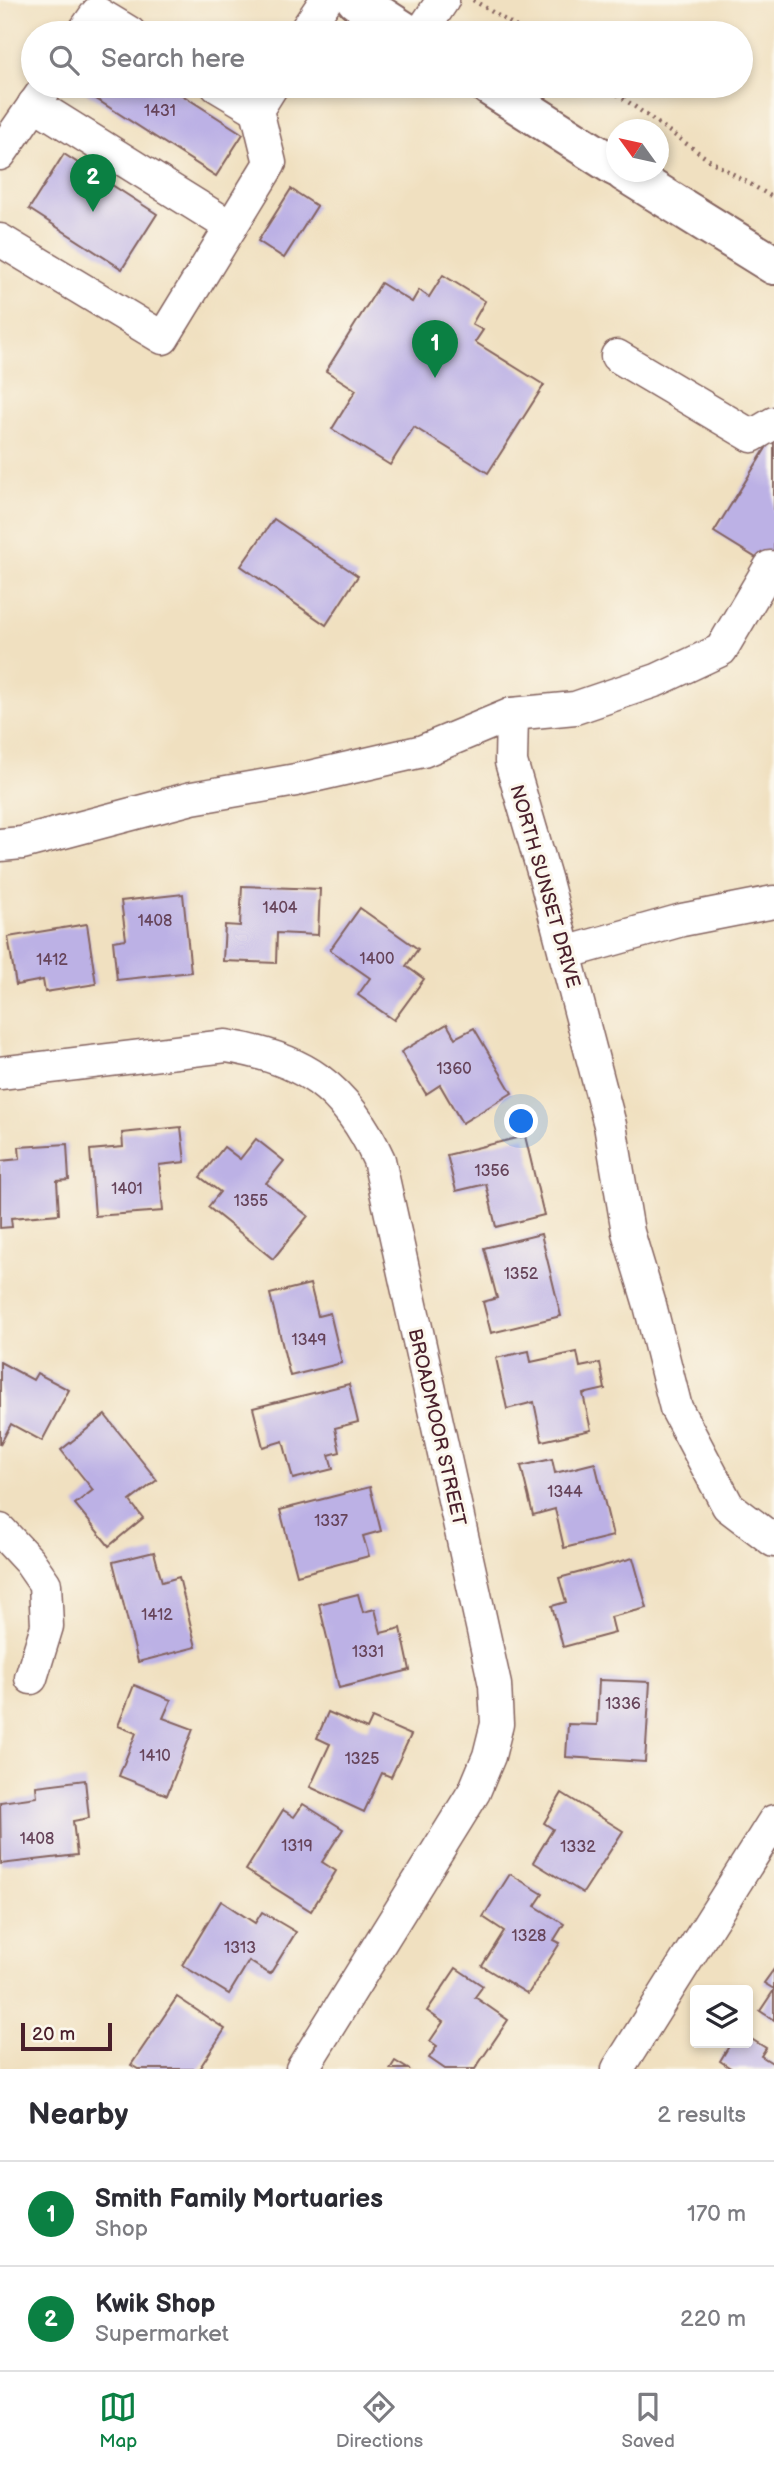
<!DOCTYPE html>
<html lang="en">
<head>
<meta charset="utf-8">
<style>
  :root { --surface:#fff; --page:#f2f2f3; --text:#2b2b33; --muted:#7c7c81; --line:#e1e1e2; --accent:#0b8043 }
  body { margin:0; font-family:"Balsamiq Sans",sans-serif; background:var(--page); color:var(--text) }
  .controls { position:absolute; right:21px; bottom:21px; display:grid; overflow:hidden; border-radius:7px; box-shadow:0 4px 10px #0003 }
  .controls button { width:63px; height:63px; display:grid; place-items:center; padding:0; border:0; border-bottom:2px solid var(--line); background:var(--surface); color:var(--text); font:35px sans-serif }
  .compass { position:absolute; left:606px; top:119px; width:63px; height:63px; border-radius:50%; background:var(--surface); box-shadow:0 4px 10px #0003; rotate:303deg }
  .scale { position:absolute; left:21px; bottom:18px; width:91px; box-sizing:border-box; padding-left:7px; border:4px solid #4a1f2b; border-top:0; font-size:19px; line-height:24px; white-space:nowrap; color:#4a1f2b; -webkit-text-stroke:5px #fbf7ec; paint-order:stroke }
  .you { position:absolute; left:522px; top:1122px; width:24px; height:24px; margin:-18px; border:5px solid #fff; border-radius:50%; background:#1a73e8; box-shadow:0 0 0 10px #1a73e833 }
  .badge { display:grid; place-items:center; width:46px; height:46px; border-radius:50%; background:var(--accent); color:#fff; font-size:23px; font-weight:700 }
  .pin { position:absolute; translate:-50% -58px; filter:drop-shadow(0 2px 4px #0008) }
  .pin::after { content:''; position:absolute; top:37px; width:24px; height:21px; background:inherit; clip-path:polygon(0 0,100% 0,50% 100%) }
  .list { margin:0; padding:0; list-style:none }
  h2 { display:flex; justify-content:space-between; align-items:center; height:91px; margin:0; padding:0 28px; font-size:30px }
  h2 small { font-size:23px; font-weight:400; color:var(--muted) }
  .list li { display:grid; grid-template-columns:46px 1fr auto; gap:21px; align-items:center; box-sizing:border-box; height:105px; padding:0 28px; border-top:2px solid var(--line) }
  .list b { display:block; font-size:26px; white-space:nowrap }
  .list p { margin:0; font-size:23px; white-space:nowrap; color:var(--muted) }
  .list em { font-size:23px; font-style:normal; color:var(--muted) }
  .icon { flex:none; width:38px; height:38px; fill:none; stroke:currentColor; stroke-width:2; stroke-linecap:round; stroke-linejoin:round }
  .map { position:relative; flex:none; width:774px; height:2069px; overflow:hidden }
  .search { position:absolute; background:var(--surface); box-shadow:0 4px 10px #0003; left:21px; right:21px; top:21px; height:77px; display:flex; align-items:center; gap:18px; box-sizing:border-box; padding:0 24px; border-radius:38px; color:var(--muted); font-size:26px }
  .sheet { height:301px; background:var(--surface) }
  nav { display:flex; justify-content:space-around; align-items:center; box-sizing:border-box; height:98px; border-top:2px solid var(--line); background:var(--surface); font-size:19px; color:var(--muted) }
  nav a { display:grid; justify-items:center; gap:4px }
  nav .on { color:var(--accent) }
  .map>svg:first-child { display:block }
</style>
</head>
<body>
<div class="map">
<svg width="774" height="2069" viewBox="0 0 774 2069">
  <rect width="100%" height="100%" fill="#fbf7ec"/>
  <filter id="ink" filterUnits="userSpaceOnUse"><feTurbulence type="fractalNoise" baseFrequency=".0143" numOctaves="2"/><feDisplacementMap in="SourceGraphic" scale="14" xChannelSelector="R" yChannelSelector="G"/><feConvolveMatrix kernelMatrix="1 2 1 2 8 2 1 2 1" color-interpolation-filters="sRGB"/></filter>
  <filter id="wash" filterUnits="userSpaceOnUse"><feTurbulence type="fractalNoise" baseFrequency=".00686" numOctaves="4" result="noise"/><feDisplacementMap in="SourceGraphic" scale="28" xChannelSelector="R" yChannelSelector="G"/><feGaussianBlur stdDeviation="1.57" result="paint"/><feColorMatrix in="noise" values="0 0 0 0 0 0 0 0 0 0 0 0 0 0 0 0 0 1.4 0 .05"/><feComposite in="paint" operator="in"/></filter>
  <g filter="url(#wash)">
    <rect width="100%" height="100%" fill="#f0e0c0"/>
    <g id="blocks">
      <!-- building -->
      <g fill="#bcb1e5">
        <path d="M 76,86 L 168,86 L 243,134 L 216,176 Z"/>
        <path d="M 64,154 L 157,214 L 122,269 L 29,209 Z"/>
        <path d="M 291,189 L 317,206 L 284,258 L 258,241 Z"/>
        <path d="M 443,275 L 485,301 L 472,324 L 483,330 L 475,342 L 544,385 L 488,473 L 414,427 L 390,465 L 332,429 L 356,390 L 326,371 L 381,283 L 412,302 L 419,290 L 429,297 Z"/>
        <path d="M 774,435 L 774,569 L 714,532 Z"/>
        <path d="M 274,519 L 358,576 L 326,625 L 241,566 Z"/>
        <path d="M 242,886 L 320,889 L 318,935 L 277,933 L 276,963 L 223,961 L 225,925 L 240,926 Z"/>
        <path d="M 183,894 L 191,972 L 117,980 L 113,941 L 126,939 L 121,901 Z"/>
        <path d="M 360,908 L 418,949 L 406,966 L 424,979 L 394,1020 L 358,995 L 370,978 L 330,950 Z"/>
        <path d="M 87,924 L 96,984 L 45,992 L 43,980 L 16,985 L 8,937 Z"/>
        <path d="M 447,1024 L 455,1038 L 474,1028 L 512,1093 L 462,1123 L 440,1085 L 426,1094 L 401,1052 Z"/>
        <path d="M 181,1127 L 185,1162 L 159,1165 L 163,1211 L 95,1216 L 90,1150 L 123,1147 L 122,1133 Z"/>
        <path d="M 525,1136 L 544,1215 L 496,1227 L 486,1184 L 456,1191 L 447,1155 Z"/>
        <path d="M 256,1139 L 284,1161 L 266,1183 L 308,1216 L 273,1259 L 208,1207 L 220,1192 L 200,1177 L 224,1147 L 240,1159 Z"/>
        <path d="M 67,1144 L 69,1180 L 57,1181 L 59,1214 L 11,1218 L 12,1227 L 0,1228 L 0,1161 L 20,1159 L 19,1147 Z"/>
        <path d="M 541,1234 L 561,1316 L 491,1333 L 483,1302 L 497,1298 L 484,1248 Z"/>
        <path d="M 310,1284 L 318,1316 L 330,1313 L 342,1363 L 290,1376 L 270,1294 Z"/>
        <path d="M 529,1351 L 531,1362 L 577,1352 L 580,1367 L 600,1363 L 605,1389 L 583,1394 L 591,1430 L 542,1441 L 534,1402 L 507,1409 L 496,1358 Z"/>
        <path d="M 0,1362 L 33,1380 L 37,1373 L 69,1390 L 42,1441 L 11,1424 L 0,1445 Z"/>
        <path d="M 349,1384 L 358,1422 L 335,1428 L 340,1452 L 329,1455 L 333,1469 L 293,1479 L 283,1441 L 263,1447 L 253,1408 Z"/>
        <path d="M 105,1415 L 157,1480 L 130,1501 L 143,1518 L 109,1546 L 75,1504 L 93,1490 L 61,1450 Z"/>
        <path d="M 552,1459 L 555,1473 L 595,1463 L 613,1536 L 564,1548 L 555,1509 L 533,1515 L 521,1466 Z"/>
        <path d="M 370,1487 L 381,1531 L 363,1536 L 369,1556 L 297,1575 L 280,1510 Z"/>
        <path d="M 154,1552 L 162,1582 L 179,1577 L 196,1647 L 138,1662 L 113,1562 Z"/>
        <path d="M 633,1558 L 647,1608 L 611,1617 L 615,1633 L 563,1647 L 552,1606 L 566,1602 L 559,1578 Z"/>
        <path d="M 358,1594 L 363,1612 L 375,1609 L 381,1633 L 401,1628 L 410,1670 L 339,1688 L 319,1604 Z"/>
        <path d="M 599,1680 L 650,1682 L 645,1762 L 566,1757 L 568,1724 L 597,1725 Z"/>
        <path d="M 134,1685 L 171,1700 L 163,1718 L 193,1729 L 167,1795 L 119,1776 L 136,1733 L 118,1726 Z"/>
        <path d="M 328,1712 L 367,1729 L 372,1718 L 411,1735 L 391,1777 L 382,1773 L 364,1812 L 310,1787 L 330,1744 L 317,1738 Z"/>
        <path d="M 85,1780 L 89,1818 L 73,1821 L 77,1855 L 1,1864 L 0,1802 L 37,1797 L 36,1786 Z"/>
        <path d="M 562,1793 L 623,1831 L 583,1893 L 533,1862 L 553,1829 L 544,1823 Z"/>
        <path d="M 303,1804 L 343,1829 L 322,1862 L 336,1871 L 311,1911 L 246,1870 L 283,1810 L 294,1817 Z"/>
        <path d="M 510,1874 L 543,1894 L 535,1906 L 564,1924 L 554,1940 L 560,1943 L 528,1994 L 482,1966 L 504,1931 L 483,1917 Z"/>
        <path d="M 221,1901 L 255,1923 L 262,1912 L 296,1932 L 270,1974 L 249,1961 L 229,1994 L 182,1965 Z"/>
        <path d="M 456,1968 L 483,1986 L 475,1997 L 508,2020 L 475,2069 L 445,2069 L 429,2058 L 437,2046 L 430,2041 L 443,2022 L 427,2011 Z"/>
        <path d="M 774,1969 L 774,1989 L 764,1983 Z"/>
        <path d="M 774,1990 L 774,2020 L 760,2011 Z"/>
        <path d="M 177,1997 L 225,2029 L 199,2069 L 138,2069 L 131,2065 Z"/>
        <path d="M 748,2037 L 766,2048 L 761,2056 L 774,2064 L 774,2069 L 732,2069 L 720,2061 L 731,2043 L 748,2043 Z"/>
        <path d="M 395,2061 L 408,2069 L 390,2069 Z"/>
      </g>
    </g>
  </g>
  <g filter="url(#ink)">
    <use href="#blocks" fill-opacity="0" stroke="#84635f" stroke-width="2"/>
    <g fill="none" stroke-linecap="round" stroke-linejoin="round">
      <defs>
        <g id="minor">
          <path d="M 83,33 L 97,13 L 130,33"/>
          <path d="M 304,33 L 326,0"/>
          <path d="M 421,33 L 443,0"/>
          <path d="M 217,86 L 257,110"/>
          <path d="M 34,104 L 231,227"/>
          <path d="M 0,154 L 47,86"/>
          <path d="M 0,240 L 163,338 L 270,163 L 257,110 L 272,86"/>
          <path d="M 617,356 L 752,436 L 774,423"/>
          <path d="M 512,714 L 575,708 L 657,680 L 721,650 L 770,567"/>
          <path d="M 0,845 L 22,843 L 192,798 L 296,780 L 423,751 L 512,714 L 511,762 L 546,881 L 610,1125 L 628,1232 L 650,1305 L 676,1408 L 728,1506 L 774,1541"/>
          <path d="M 565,953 L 682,920 L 774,902"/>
          <path d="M 0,1073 L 226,1046 C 303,1058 346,1087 379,1160 L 495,1685 L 497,1724 L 489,1756 L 474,1792 L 302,2069"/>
          <path d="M 0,1530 L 29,1561 L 45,1584 L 47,1626 L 31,1678"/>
          <path d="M 618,2069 L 774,1821"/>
        </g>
        <g id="major">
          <path d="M 356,0 L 407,33"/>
          <path d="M 489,86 L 616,167"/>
          <path d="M 624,172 L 774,265"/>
        </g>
      </defs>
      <!-- minor casing -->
      <use href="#minor" stroke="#84635f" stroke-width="35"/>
      <!-- major casing -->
      <use href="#major" stroke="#84635f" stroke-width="42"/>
      <!-- path -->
      <g stroke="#84635f" stroke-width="4.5" stroke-dasharray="2 5" stroke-linecap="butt">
        <path d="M 473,0 L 526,33"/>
        <path d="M 606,86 L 709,160 L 774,198"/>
      </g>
      <!-- minor -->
      <use href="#minor" stroke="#fff" stroke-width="32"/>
      <!-- major -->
      <use href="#major" stroke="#fff" stroke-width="38"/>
    </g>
  </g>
  <g text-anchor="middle" stroke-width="6" stroke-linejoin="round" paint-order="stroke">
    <!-- number labels -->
    <g font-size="16" fill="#66445a">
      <text x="160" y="116">1431</text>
      <text x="280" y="913">1404</text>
      <text x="155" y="926">1408</text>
      <text x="377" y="964">1400</text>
      <text x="52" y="965">1412</text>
      <text x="454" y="1074">1360</text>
      <text x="492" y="1176">1356</text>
      <text x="127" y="1194">1401</text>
      <text x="251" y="1206">1355</text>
      <text x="521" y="1279">1352</text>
      <text x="309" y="1345">1349</text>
      <text x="565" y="1497">1344</text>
      <text x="331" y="1526">1337</text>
      <text x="157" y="1620">1412</text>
      <text x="368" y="1657">1331</text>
      <text x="623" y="1709">1336</text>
      <text x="155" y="1761">1410</text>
      <text x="362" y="1764">1325</text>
      <text x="37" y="1844">1408</text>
      <text x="297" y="1851">1319</text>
      <text x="578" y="1852">1332</text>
      <text x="529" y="1941">1328</text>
      <text x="240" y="1953">1313</text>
    </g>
    <!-- street labels -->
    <g font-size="19" fill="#4a1f2b" stroke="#fbf7ec">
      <text transform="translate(546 886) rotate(74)" y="7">NORTH SUNSET DRIVE</text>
      <text transform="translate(438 1427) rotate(77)" y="7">BROADMOOR STREET</text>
    </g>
  </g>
</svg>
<div class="controls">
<button><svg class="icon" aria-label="layers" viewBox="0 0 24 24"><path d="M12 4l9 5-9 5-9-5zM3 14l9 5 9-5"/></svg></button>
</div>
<svg class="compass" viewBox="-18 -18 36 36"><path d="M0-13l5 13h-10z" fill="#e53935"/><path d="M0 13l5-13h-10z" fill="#7c7c81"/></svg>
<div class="scale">20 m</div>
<div class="you"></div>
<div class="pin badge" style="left:435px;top:378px">1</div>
<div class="pin badge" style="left:93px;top:212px">2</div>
<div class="search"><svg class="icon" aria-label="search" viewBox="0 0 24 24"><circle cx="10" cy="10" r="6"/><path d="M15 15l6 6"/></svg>Search here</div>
</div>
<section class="sheet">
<h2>Nearby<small>2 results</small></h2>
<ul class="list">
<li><span class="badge">1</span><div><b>Smith Family Mortuaries</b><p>Shop</p></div><em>170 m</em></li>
<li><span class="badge">2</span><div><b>Kwik Shop</b><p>Supermarket</p></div><em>220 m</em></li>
</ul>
</section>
<nav>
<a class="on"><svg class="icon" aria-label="map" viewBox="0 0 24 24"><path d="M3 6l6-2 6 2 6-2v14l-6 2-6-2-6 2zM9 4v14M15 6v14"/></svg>Map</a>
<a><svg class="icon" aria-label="directions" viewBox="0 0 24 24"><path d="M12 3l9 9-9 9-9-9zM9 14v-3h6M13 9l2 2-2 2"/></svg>Directions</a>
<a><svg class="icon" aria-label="saved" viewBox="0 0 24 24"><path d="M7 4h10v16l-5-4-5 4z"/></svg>Saved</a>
</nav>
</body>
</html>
